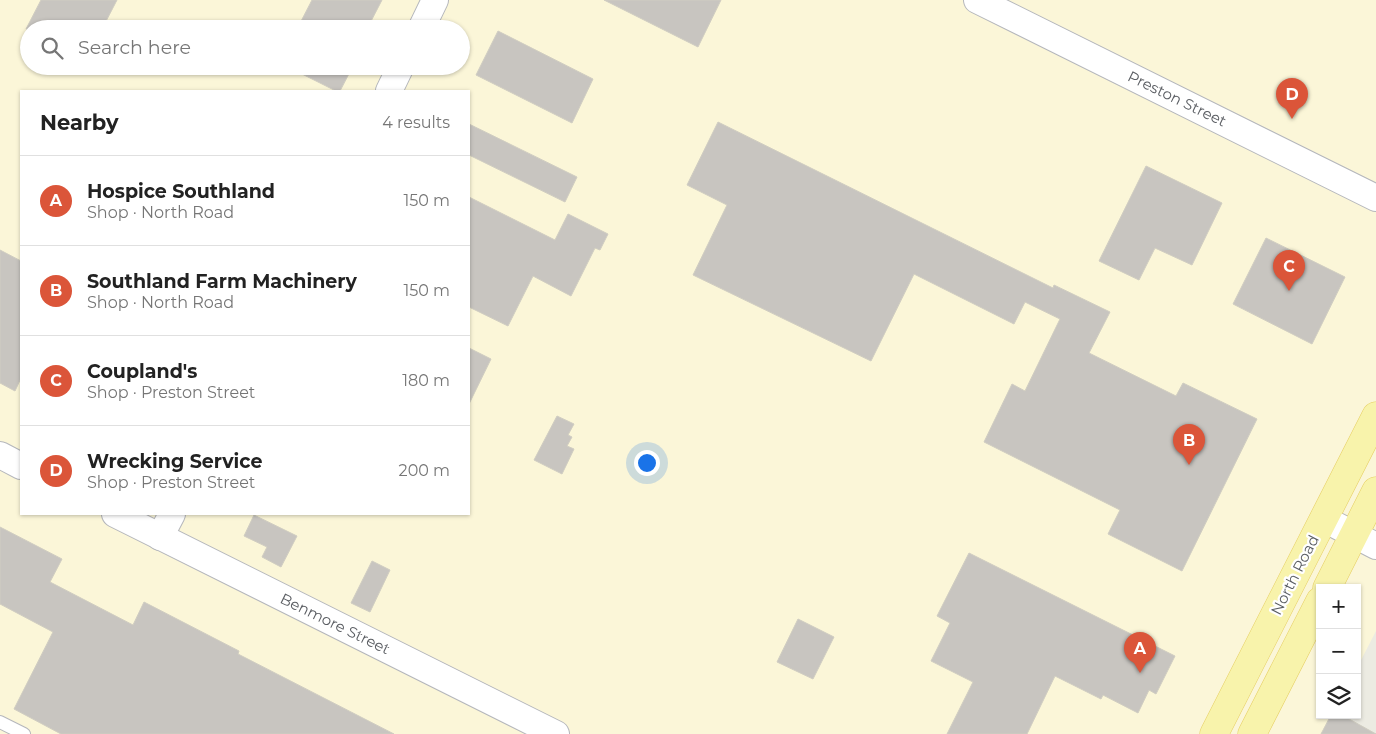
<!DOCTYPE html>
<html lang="en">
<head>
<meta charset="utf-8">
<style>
  :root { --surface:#fff; --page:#f6f6f6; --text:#222; --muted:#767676; --line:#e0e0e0; --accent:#db5539 }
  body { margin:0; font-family:Montserrat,sans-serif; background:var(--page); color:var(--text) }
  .controls { position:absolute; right:15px; bottom:15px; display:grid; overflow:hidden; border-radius:0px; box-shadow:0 1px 4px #0004 }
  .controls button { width:45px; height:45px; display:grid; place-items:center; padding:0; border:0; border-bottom:1px solid var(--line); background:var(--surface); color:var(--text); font:25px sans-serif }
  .you { position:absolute; left:646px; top:462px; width:18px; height:18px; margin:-12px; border:4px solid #fff; border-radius:50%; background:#1a73e8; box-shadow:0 0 0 8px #1a73e833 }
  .badge { display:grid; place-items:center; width:32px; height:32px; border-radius:50%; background:var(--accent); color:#fff; font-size:16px; font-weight:700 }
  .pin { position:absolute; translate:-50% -41px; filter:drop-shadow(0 1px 2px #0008) }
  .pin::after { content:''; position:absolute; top:26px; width:18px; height:15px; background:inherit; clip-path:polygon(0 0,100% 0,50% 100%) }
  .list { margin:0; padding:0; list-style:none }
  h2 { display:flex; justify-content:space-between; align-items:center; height:65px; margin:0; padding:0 20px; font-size:21px }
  h2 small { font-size:16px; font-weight:400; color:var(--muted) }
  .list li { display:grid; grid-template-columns:32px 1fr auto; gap:15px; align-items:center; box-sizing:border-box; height:90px; padding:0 20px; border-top:1px solid var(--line) }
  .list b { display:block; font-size:19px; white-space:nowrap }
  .list p { margin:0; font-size:16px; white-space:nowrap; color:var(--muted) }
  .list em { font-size:16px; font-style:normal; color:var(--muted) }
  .icon { flex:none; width:28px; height:28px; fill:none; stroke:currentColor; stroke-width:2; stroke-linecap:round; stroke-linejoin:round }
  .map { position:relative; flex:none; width:1376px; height:734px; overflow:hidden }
  .search { position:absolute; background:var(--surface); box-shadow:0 1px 4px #0004; left:20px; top:20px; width:450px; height:55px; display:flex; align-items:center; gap:12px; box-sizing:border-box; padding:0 18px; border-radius:28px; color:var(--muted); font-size:19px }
  .panel { position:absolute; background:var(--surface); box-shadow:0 1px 4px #0004; left:20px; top:90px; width:450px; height:425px; border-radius:0px }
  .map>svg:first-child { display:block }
</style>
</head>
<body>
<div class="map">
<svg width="1376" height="734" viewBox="0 0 1376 734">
  <rect width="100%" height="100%" fill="#ecebe2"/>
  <!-- commercial -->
  <path fill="#fbf6d8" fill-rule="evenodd" d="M 0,0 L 1376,0 L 1376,631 L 1357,668 L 1357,588 L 1320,588 L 1320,715 L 1333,715 L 1324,734 L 0,734 ZM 29,29 L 461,29 L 461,66 L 29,66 ZM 21,91 L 469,91 L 469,514 L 21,514 Z"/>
  <!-- building -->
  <g fill="#c8c5c0" stroke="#d0cdc1">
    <path d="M 41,0 L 117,0 L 102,29 L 26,29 Z"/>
    <path d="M 312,0 L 382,0 L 367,29 L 297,29 Z"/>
    <path d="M 604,0 L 721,0 L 698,47 Z"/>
    <path d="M 498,31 L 593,79 L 572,123 L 476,75 Z"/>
    <path d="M 286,66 L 353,66 L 340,91 L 336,91 Z"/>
    <path d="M 718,122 L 1053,288 L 1054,285 L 1110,312 L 1089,353 L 1176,396 L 1183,383 L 1257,419 L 1182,571 L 1108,534 L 1120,510 L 984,442 L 1012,384 L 1025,391 L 1060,319 L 1025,302 L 1014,324 L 914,274 L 871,361 L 693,275 L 727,205 L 687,185 Z"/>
    <path d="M 469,124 L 577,177 L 565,202 L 469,155 Z"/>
    <path d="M 1146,166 L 1222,203 L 1192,265 L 1155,248 L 1139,280 L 1099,261 Z"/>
    <path d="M 469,197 L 555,240 L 568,214 L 608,234 L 600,250 L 595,248 L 571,296 L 533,276 L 508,326 L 469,307 Z"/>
    <path d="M 1266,238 L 1345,277 L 1312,344 L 1233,304 Z"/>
    <path d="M 0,250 L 21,261 L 21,378 L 15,391 L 0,383 Z"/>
    <path d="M 469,348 L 491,359 L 469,404 Z"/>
    <path d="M 557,416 L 574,424 L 568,435 L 572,437 L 567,446 L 574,449 L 562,474 L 534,460 Z"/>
    <path d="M 254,515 L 297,536 L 281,567 L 262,557 L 267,547 L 244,536 Z"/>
    <path d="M 0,527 L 62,559 L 50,582 L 133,625 L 144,602 L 239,651 L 238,654 L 394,734 L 61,734 L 14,709 L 53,632 L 0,604 Z"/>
    <path d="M 969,553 L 1175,656 L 1156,694 L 1149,690 L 1138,713 L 1103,695 L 1101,699 L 1055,676 L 1027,734 L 947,734 L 973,682 L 931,661 L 950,623 L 937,616 Z"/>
    <path d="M 372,561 L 390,570 L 370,612 L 351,603 Z"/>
    <path d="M 798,619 L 834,637 L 813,679 L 777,662 Z"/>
    <path d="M 1331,715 L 1342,715 L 1376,734 L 1321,734 Z"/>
  </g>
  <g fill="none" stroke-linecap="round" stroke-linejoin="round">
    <defs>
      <path id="lane" d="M 0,722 L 24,734"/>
      <g id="street">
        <path d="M 977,0 L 1376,198"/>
        <path d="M 421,29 L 435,0"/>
        <path d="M 389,91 L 401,66"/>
        <path d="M 0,455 L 21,466"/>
        <path d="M 115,514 L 556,734"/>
        <path d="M 1324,519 L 1376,546"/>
        <path d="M 160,537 L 172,514"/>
      </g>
      <g id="primary">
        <path d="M 1327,588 L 1376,491"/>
        <path d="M 1214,734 L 1376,416"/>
        <path d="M 1252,734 L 1320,601"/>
      </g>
    </defs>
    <!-- lane casing -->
    <use href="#lane" stroke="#b5b7bc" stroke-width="14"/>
    <!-- street casing -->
    <use href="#street" stroke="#b5b7bc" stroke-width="28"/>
    <!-- primary casing -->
    <use href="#primary" stroke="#e6ce61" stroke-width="29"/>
    <!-- lane -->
    <use href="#lane" stroke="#fff" stroke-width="12"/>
    <!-- street -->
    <use href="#street" stroke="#fff" stroke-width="26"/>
    <!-- primary -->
    <use href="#primary" stroke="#f8f3ab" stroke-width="28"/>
  </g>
  <g text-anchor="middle" stroke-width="4.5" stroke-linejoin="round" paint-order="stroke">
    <!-- street labels -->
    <g font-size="15" fill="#5a5d62" stroke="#fff">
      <text transform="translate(1177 99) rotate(26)" y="5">Preston Street</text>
      <text transform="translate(1295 575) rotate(-63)" y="5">North Road</text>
      <text transform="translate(335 624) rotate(26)" y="5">Benmore Street</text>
    </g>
  </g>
</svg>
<div class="controls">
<button>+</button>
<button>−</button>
<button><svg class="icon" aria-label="layers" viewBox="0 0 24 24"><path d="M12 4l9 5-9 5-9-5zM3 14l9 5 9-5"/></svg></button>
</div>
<div class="you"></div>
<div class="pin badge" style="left:1140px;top:673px">A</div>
<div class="pin badge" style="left:1189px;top:465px">B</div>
<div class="pin badge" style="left:1289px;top:291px">C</div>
<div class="pin badge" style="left:1292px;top:119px">D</div>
<div class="search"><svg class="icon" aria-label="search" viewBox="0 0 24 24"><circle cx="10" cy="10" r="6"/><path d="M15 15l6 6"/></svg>Search here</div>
<section class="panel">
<h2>Nearby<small>4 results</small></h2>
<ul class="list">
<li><span class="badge">A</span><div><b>Hospice Southland</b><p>Shop · North Road</p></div><em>150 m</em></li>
<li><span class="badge">B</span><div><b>Southland Farm Machinery</b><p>Shop · North Road</p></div><em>150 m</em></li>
<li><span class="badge">C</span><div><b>Coupland's</b><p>Shop · Preston Street</p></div><em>180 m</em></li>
<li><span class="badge">D</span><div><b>Wrecking Service</b><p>Shop · Preston Street</p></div><em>200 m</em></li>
</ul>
</section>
</div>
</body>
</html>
